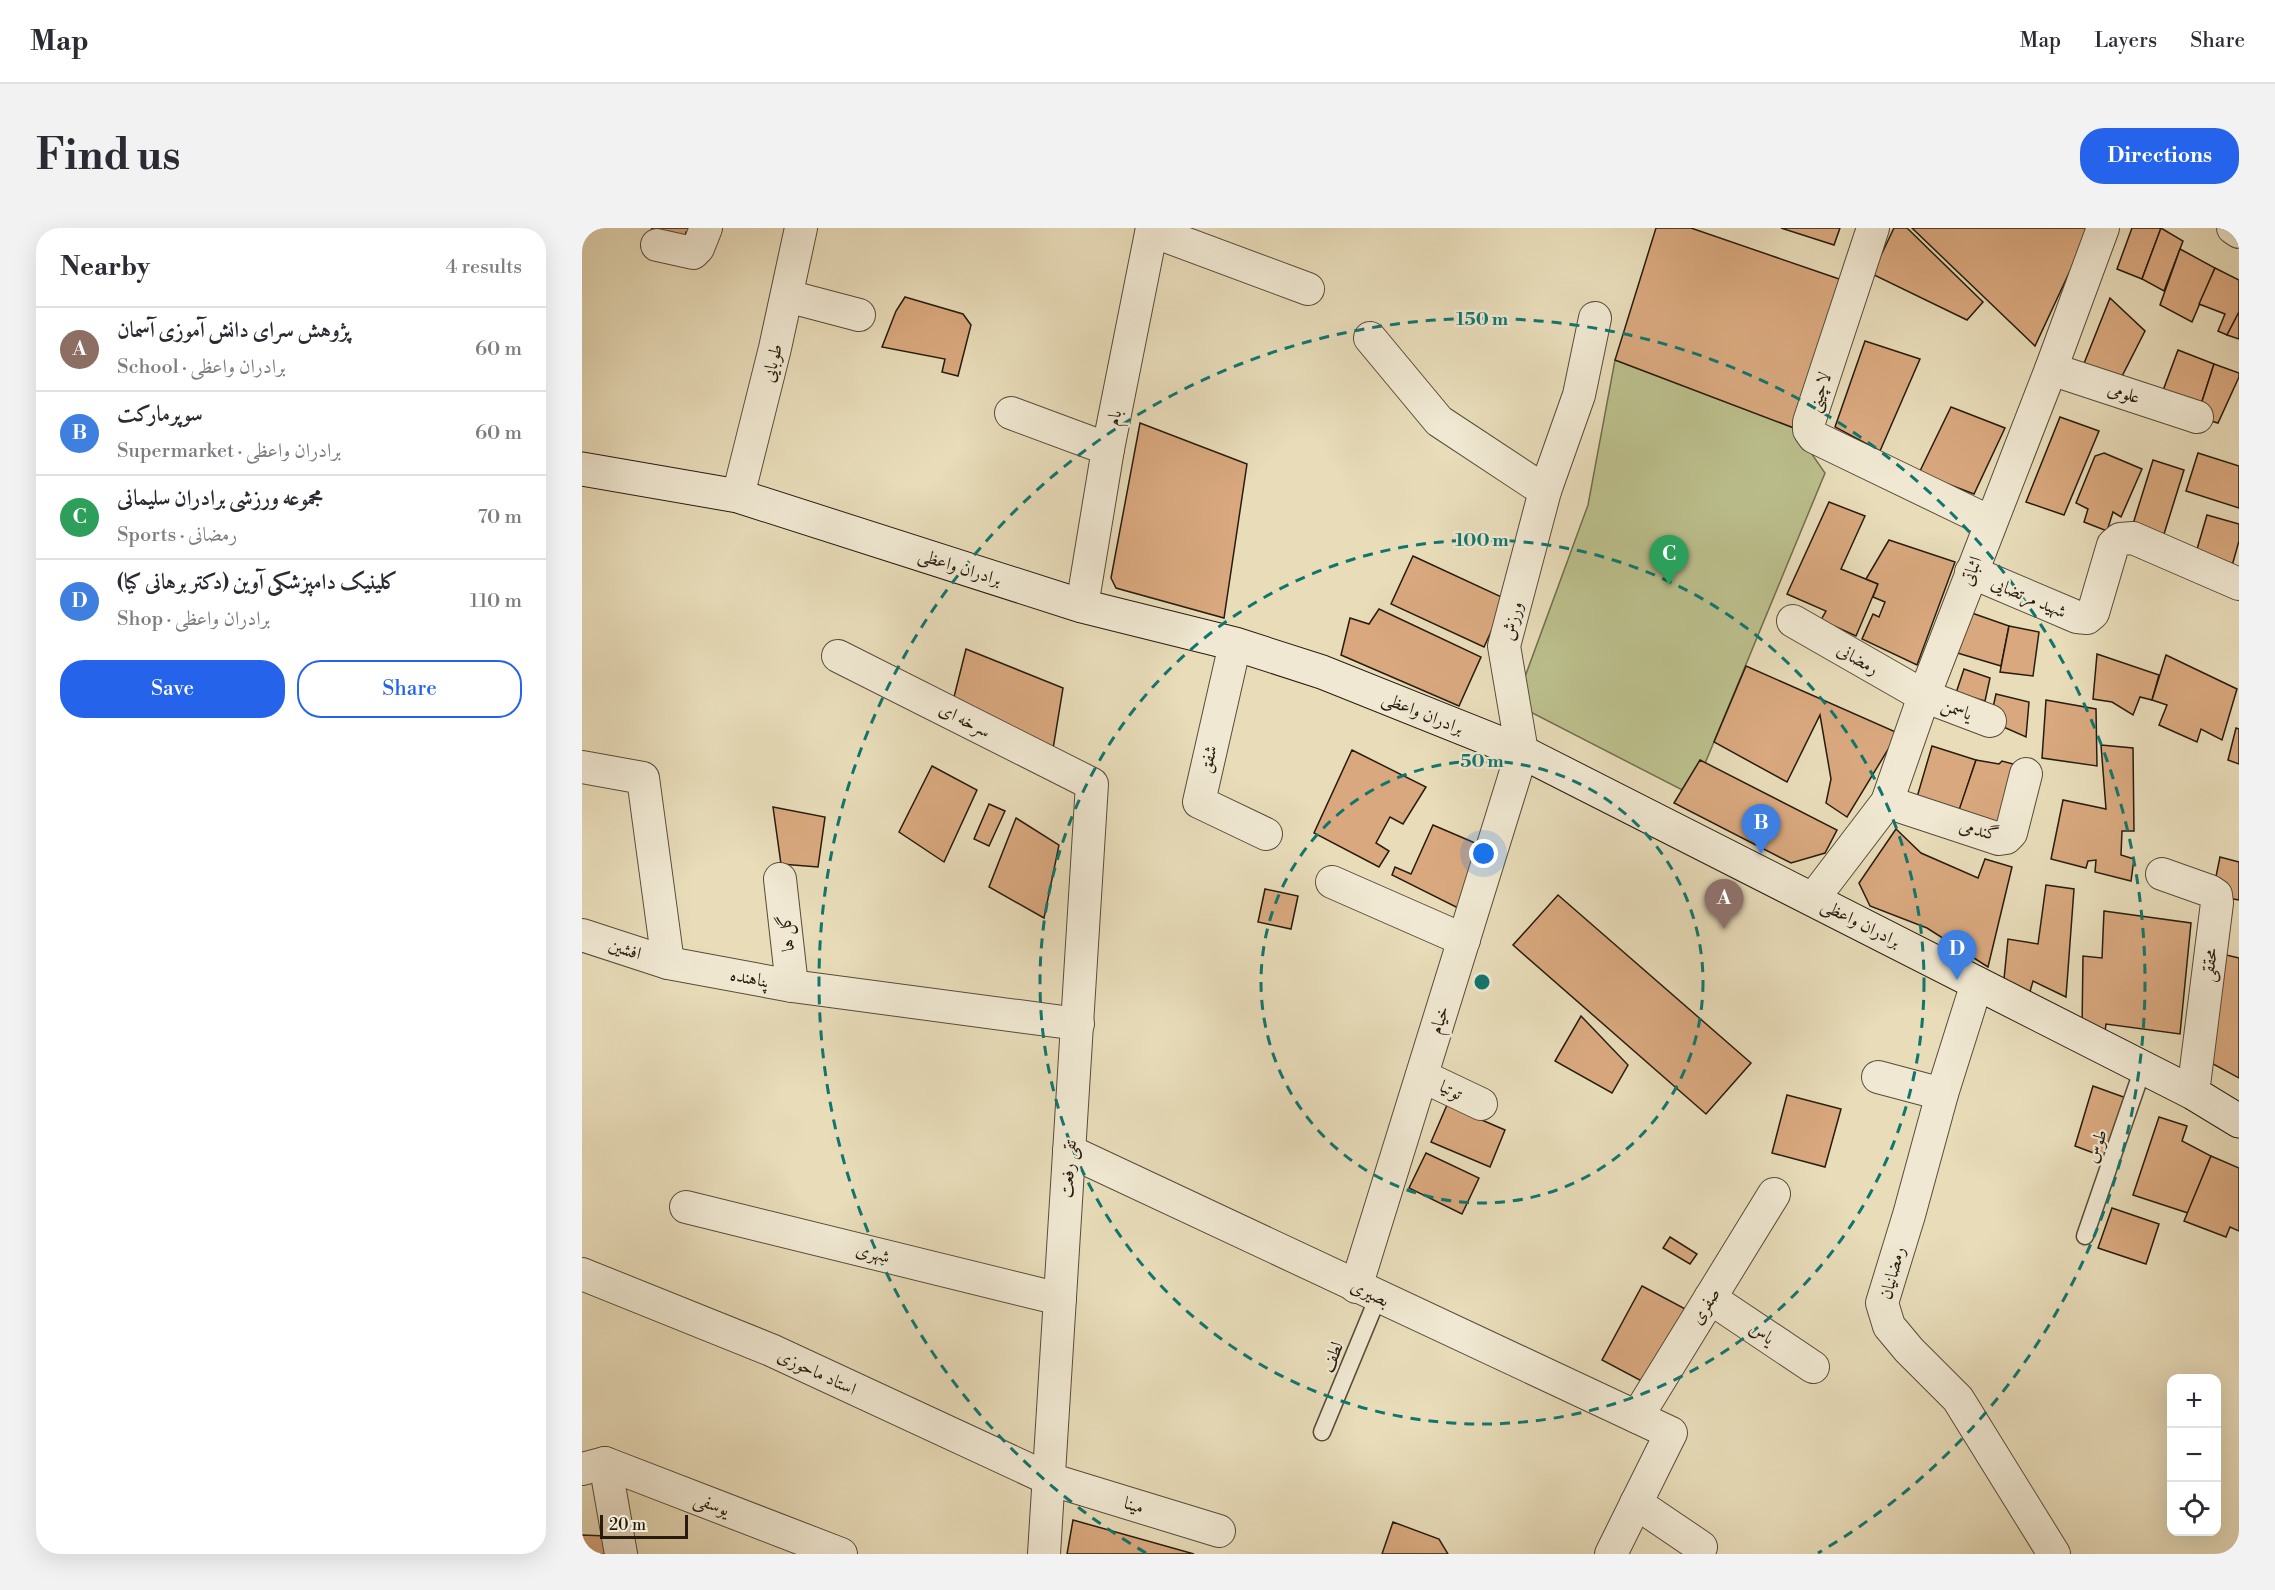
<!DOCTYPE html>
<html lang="en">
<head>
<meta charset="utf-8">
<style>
  :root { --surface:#fff; --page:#f2f2f3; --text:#2b2b33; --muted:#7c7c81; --line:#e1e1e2; --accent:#2563eb }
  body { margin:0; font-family:"Libre Bodoni",Amiri,serif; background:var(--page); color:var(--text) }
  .controls { position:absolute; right:18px; bottom:18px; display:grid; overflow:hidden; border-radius:12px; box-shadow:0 6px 24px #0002 }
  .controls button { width:54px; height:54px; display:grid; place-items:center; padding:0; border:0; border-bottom:2px solid var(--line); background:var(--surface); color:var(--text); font:30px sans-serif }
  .scale { position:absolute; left:18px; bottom:15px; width:88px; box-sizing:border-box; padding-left:6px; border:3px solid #271c0e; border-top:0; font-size:16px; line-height:21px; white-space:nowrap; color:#271c0e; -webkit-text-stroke:4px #f0e8d2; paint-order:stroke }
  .you { position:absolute; left:902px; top:626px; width:21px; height:21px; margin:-15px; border:4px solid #fff; border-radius:50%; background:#1a73e8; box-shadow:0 0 0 9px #1a73e833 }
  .badge { display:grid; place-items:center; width:39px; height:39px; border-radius:50%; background:var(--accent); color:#fff; font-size:20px; font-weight:700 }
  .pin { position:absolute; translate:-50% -50px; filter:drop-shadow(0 2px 3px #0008) }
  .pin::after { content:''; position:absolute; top:32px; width:21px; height:18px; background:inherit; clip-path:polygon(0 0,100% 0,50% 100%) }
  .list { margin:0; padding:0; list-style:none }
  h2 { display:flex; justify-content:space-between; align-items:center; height:78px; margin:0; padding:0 24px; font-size:26px }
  h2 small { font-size:20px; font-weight:400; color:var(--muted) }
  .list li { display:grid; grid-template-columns:39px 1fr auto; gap:18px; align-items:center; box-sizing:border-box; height:84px; padding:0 24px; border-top:2px solid var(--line) }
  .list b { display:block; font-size:22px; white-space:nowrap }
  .list p { margin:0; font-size:20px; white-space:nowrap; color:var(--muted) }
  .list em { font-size:20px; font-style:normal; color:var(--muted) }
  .actions { display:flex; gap:12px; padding:18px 24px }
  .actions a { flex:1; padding:14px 0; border:2px solid var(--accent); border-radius:24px; text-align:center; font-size:21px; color:var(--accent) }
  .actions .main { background:var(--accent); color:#fff }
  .icon { flex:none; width:33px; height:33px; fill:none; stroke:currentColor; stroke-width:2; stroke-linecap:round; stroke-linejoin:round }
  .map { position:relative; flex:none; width:1657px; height:1326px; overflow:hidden; border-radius:24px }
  header { display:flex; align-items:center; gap:36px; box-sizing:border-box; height:84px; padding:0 30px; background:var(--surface); border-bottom:2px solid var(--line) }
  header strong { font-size:28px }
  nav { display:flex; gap:33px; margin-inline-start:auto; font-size:21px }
  .intro { display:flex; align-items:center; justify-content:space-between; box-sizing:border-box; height:144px; padding:0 36px }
  h1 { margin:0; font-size:42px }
  .button { padding:15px 27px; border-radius:24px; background:var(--accent); color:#fff; font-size:21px; font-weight:700 }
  main { display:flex; gap:36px; padding:0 36px }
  aside { flex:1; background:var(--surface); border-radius:24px; box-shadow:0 6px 24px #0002 }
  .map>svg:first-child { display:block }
</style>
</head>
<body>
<header>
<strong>Map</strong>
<nav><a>Map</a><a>Layers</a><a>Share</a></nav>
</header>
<div class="intro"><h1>Find us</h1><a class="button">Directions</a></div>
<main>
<aside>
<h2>Nearby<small>4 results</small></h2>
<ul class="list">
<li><span class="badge" style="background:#8d6e63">A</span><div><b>پژوهش سرای دانش آموزی آسمان</b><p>School · برادران واعظی</p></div><em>60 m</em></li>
<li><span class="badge" style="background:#3f7fe0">B</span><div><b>سوپرمارکت</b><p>Supermarket · برادران واعظی</p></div><em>60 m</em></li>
<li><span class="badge" style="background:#2e9e5b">C</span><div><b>مجموعه ورزشی برادران سلیمانی</b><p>Sports · رمضانی</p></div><em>70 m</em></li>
<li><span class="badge" style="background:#3f7fe0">D</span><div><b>کلینیک دامپزشکی آوین (دکتر برهانی کیا)</b><p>Shop · برادران واعظی</p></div><em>110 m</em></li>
</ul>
<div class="actions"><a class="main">Save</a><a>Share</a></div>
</aside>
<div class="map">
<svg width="1657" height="1326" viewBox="0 0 1657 1326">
  <rect width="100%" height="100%" fill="#e8dcb9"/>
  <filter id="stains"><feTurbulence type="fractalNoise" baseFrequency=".00333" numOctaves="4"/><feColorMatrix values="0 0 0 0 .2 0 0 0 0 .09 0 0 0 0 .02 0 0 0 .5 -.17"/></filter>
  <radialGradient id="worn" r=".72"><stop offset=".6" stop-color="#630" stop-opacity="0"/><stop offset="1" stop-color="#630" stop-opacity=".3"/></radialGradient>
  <!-- green -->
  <path fill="#bbbf8c" stroke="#716e4d" stroke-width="1.5" d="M 1033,132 L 1212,200 L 1243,245 L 1110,567 L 933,476 L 1006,277 Z"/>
  <!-- building -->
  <g fill="#d9a87e" stroke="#271c0e" stroke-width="1.5">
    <path d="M 70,0 L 118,0 L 117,5 L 104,4 L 102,16 L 68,5 Z"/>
    <path d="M 1074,0 L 1109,0 L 1263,53 L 1212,200 L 1033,132 Z"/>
    <path d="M 1199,0 L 1258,0 L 1252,17 Z"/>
    <path d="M 1312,0 L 1325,0 L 1401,74 L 1385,92 L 1290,46 Z"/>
    <path d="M 1330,0 L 1508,0 L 1453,118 Z"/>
    <path d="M 1550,0 L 1579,0 L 1560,51 L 1535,41 Z"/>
    <path d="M 1579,0 L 1601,13 L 1582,63 L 1560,51 Z"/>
    <path d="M 1598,21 L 1633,40 L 1610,94 L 1578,77 Z"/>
    <path d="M 1633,40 L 1657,52 L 1657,84 L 1645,107 L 1636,103 L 1643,86 L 1617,76 Z"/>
    <path d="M 323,69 L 381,86 L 389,97 L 376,148 L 360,144 L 363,131 L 300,119 L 314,83 Z"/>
    <path d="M 1528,70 L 1563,103 L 1536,156 L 1499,143 Z"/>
    <path d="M 1657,84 L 1657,111 L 1645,107 Z"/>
    <path d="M 1283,113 L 1338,131 L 1298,223 L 1253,199 Z"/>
    <path d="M 1596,122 L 1632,136 L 1615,189 L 1579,168 Z"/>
    <path d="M 1632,136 L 1657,145 L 1657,149 L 1636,195 L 1615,189 Z"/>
    <path d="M 1369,179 L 1423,200 L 1392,266 L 1337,245 Z"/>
    <path d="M 1478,189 L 1517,203 L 1482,287 L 1444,274 Z"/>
    <path d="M 558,195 L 665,236 L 642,390 L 534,360 L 529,350 Z"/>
    <path d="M 1522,225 L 1560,241 L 1539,289 L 1531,284 L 1525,303 L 1502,294 L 1506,281 L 1494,275 L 1513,228 Z"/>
    <path d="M 1616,225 L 1657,238 L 1657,280 L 1604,263 Z"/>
    <path d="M 1571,232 L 1602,242 L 1582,306 L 1551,296 Z"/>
    <path d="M 1247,274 L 1283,288 L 1259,341 L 1296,356 L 1274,408 L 1239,392 L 1244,383 L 1205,366 Z"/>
    <path d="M 1625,287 L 1657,296 L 1657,313 L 1648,345 L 1611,335 Z"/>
    <path d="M 1307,312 L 1373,334 L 1335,437 L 1280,411 L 1291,386 L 1297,389 L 1303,374 L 1291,369 L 1296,356 L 1284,351 Z"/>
    <path d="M 831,328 L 924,371 L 902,419 L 809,376 Z"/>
    <path d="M 797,381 L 899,429 L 877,478 L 759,427 L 768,390 L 787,396 Z"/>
    <path d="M 1387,384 L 1427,398 L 1419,438 L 1372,424 Z"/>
    <path d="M 1427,398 L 1457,404 L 1451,448 L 1418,444 Z"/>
    <path d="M 384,421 L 481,460 L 471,521 L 372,469 Z"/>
    <path d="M 1515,426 L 1577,447 L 1570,472 L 1558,469 L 1551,487 L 1530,474 L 1511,471 Z"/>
    <path d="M 1584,427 L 1655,461 L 1640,512 L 1619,501 L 1615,514 L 1577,497 L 1585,477 L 1570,472 Z"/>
    <path d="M 1164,438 L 1316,505 L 1265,589 L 1244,575 L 1249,551 L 1238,487 L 1205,554 L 1132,514 Z"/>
    <path d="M 1382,441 L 1408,450 L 1403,473 L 1374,465 Z"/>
    <path d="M 1414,466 L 1447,474 L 1444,509 L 1408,493 Z"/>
    <path d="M 1464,472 L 1514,481 L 1515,538 L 1460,530 Z"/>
    <path d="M 1654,500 L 1657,501 L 1657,536 L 1646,532 Z"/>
    <path d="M 1519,517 L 1551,520 L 1552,603 L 1540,603 L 1539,627 L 1552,631 L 1549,653 L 1513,644 L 1514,632 L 1506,633 L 1504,640 L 1469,631 L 1481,572 L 1524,581 Z"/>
    <path d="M 1350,518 L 1394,532 L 1376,587 L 1333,576 Z"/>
    <path d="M 770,522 L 844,559 L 821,596 L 808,589 L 794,615 L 807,623 L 797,639 L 732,605 Z"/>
    <path d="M 1118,532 L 1255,602 L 1243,625 L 1209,635 L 1092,575 Z"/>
    <path d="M 1394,532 L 1417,536 L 1420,533 L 1431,536 L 1419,596 L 1374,591 Z"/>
    <path d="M 350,538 L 395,562 L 362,634 L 317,604 Z"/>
    <path d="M 407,576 L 423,583 L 407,618 L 392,611 Z"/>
    <path d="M 191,579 L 243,589 L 236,639 L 199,636 Z"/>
    <path d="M 434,590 L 477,617 L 462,690 L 407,659 Z"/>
    <path d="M 851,597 L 900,618 L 878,681 L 810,647 L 813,639 L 829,646 Z"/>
    <path d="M 1314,601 L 1339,625 L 1396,650 L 1403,631 L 1430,639 L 1406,739 L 1345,700 L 1288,678 L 1277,655 Z"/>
    <path d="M 1638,629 L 1657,634 L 1657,672 L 1640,669 L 1632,658 Z"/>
    <path d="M 1464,657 L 1492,661 L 1484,769 L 1451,753 L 1445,774 L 1421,761 L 1426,711 L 1456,716 Z"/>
    <path d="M 683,661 L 716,668 L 709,701 L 676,694 Z"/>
    <path d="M 976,667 L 1169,835 L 1124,886 L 931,717 Z"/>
    <path d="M 1522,683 L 1609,695 L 1598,806 L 1524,796 L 1523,804 L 1500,801 L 1501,728 L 1520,730 Z"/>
    <path d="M 1636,725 L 1657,730 L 1657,850 L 1622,831 Z"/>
    <path d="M 999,788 L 1046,837 L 1030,865 L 973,833 Z"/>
    <path d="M 1511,858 L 1547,871 L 1525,930 L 1493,918 Z"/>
    <path d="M 1205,867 L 1259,881 L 1243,939 L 1190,925 Z"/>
    <path d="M 865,877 L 923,902 L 908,939 L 849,914 Z"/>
    <path d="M 1577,889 L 1605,898 L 1600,913 L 1629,928 L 1606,985 L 1551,967 Z"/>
    <path d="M 844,925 L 897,950 L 880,986 L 827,960 Z"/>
    <path d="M 1629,928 L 1657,940 L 1657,1003 L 1648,999 L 1644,1009 L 1602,993 Z"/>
    <path d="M 1530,980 L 1577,996 L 1564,1036 L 1516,1020 Z"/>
    <path d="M 1088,1009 L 1115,1026 L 1108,1036 L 1081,1020 Z"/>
    <path d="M 1060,1058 L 1109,1084 L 1069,1158 L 1020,1132 Z"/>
    <path d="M 491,1292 L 612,1326 L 485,1326 Z"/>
    <path d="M 811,1294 L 857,1311 L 866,1326 L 800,1326 Z"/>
    <path d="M 0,1307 L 24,1308 L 28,1326 L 0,1326 Z"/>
  </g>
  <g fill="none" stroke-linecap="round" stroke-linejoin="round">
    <defs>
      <g id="lane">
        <path d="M 1503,1008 L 1561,840"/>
        <path d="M 740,1204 L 796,1069"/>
      </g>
      <g id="street">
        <path d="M 1291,0 L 1227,194 L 1227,202 L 1232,209 L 1408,294"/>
        <path d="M 1651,0 L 1657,4"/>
        <path d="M 570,3 L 726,61"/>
        <path d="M 75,17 L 111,25 L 116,20 L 124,0"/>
        <path d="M 205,68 L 277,87"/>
        <path d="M 788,110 L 857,193 L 963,263"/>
        <path d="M 1469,141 L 1615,189"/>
        <path d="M 429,185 L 526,221"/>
        <path d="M 156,268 L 193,120 L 219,0"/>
        <path d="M 1389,344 L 1495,389 L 1505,390 L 1511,385 L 1531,317 L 1538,311 L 1551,310 L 1657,356"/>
        <path d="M 500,378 L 526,221 L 570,0"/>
        <path d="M 1211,393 L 1342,468 L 1408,493"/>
        <path d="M 653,416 L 617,574 L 684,606"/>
        <path d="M 256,428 L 510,556 L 462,1326"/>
        <path d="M 0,539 L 61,550 L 86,735"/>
        <path d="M 1305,574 L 1417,611 L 1424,610 L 1429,605 L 1444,546"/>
        <path d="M 1580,646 L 1628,663 L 1634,667 L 1635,675 L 1611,865"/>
        <path d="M 198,651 L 210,758"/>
        <path d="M 750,654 L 882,712"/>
        <path d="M 1231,671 L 1305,574 L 1342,468 L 1469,141 L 1521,0"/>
        <path d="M 0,707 L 86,735 L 210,758 L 496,796"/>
        <path d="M 1395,755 L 1360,866 L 1327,987 L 1300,1075 L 1307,1098 L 1327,1122 L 1376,1171 L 1472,1326"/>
        <path d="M 840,848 L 899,876"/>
        <path d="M 1296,849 L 1360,866"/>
        <path d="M 487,923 L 1089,1205 L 1029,1326"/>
        <path d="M 104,979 L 478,1071"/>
        <path d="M 0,1046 L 189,1122 L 467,1251 L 637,1303"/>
        <path d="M 774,1059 L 940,524 L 922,418 L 963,263 L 997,167 L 1013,90"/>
        <path d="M 1128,1070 L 1231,1139"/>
        <path d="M 1055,1189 L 1192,966"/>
        <path d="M 23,1235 L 39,1326"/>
        <path d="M 0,1241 L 23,1235 L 259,1326"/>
        <path d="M 1054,1275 L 1119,1319"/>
      </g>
      <path id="secondary" d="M 0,241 L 156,268 L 500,378 L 653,416 L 740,444 L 940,524 L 1611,865 L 1657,893"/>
    </defs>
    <!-- lane casing -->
    <use href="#lane" stroke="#574c39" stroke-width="19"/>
    <!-- street casing -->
    <use href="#street" stroke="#574c39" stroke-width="34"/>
    <!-- secondary casing -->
    <use href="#secondary" stroke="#271c0e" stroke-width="35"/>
    <!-- lane -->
    <use href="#lane" stroke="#f0e8d2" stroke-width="16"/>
    <!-- street -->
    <use href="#street" stroke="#f0e8d2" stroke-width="32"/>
    <!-- secondary -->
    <use href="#secondary" stroke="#f0e8d2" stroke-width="33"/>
  </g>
  <!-- distance rings -->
  <g fill="none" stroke="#0f766e" stroke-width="3" stroke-dasharray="10 8">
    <circle cx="900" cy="754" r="221"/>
    <circle cx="900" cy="754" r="442"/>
    <path d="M564 1325A663 663 0 1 1 1236 1325"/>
  </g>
  <g text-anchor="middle" stroke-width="4.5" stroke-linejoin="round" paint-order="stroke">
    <!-- street labels -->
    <g font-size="18" fill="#271c0e" stroke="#f0e8d2">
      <text transform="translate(190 135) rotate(-76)" y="6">طوبایی</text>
      <text transform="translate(1237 164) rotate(-72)" y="6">لاچینی</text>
      <text transform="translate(1542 165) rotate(18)" y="6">علومی</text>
      <text transform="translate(532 190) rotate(-79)" y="6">بام</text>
      <text transform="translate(378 339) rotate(18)" y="6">برادران واعظی</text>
      <text transform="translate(1389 343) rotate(-69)" y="6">اثباتی</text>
      <text transform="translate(1447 369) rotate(23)" y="6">شهید مرتضایی</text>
      <text transform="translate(930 393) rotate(-76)" y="6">ورزش</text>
      <text transform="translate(1276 431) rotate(30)" y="6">رمضانی</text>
      <text transform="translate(1375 481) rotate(21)" y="6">یاسمن</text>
      <text transform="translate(841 485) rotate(22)" y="6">برادران واعظی</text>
      <text transform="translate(383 492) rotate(27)" y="6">سرخه ای</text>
      <text transform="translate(626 531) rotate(-77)" y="6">شفق</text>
      <text transform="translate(1397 602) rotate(14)" y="6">گندمی</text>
      <text transform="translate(1279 695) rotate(27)" y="6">برادران واعظی</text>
      <text transform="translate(204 705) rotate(-97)" y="6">گل ها</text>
      <text transform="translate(43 721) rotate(18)" y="6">افشین</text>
      <text transform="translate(1627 737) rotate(-83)" y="6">محققی</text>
      <text transform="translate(168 750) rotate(11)" y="6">پناهنده</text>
      <text transform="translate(857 792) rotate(-73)" y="6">خیام</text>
      <text transform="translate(869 862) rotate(26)" y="6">توتیا</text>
      <text transform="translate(1514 918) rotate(-71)" y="6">طوس</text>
      <text transform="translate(486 941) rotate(-86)" y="6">تقی رفعت</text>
      <text transform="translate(291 1025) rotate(14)" y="6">شهری</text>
      <text transform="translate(1310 1045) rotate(-75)" y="6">رمضانیان</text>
      <text transform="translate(788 1065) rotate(25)" y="6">بصیری</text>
      <text transform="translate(1123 1078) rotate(-58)" y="6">صفری</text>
      <text transform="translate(1180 1105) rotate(34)" y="6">یاس</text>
      <text transform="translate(750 1129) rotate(-68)" y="6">لطف</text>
      <text transform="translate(235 1144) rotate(25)" y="6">استاد ماحوزی</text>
      <text transform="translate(130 1276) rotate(21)" y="6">یوسفی</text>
      <text transform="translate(552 1277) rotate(17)" y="6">مینا</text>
    </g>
  </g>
  <circle cx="900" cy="754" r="9" fill="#0f766e" stroke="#f0e8d2" stroke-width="3"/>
  <g font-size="18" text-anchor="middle" font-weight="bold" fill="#0f766e" stroke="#f0e8d2" stroke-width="4.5" stroke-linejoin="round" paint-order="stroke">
    <text x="900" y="97">150 m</text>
    <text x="900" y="318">100 m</text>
    <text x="900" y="539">50 m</text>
  </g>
  <rect width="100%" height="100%" filter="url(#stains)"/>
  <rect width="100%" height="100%" fill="url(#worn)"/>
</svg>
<div class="controls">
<button>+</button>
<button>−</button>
<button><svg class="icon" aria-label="locate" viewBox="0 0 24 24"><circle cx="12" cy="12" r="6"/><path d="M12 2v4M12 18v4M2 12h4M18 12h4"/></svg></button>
</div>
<div class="scale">20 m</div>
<div class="you"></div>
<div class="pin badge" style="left:1142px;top:701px;background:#8d6e63">A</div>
<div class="pin badge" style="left:1179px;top:626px;background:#3f7fe0">B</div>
<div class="pin badge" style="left:1087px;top:357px;background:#2e9e5b">C</div>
<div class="pin badge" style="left:1375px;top:752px;background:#3f7fe0">D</div>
</div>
</main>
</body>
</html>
